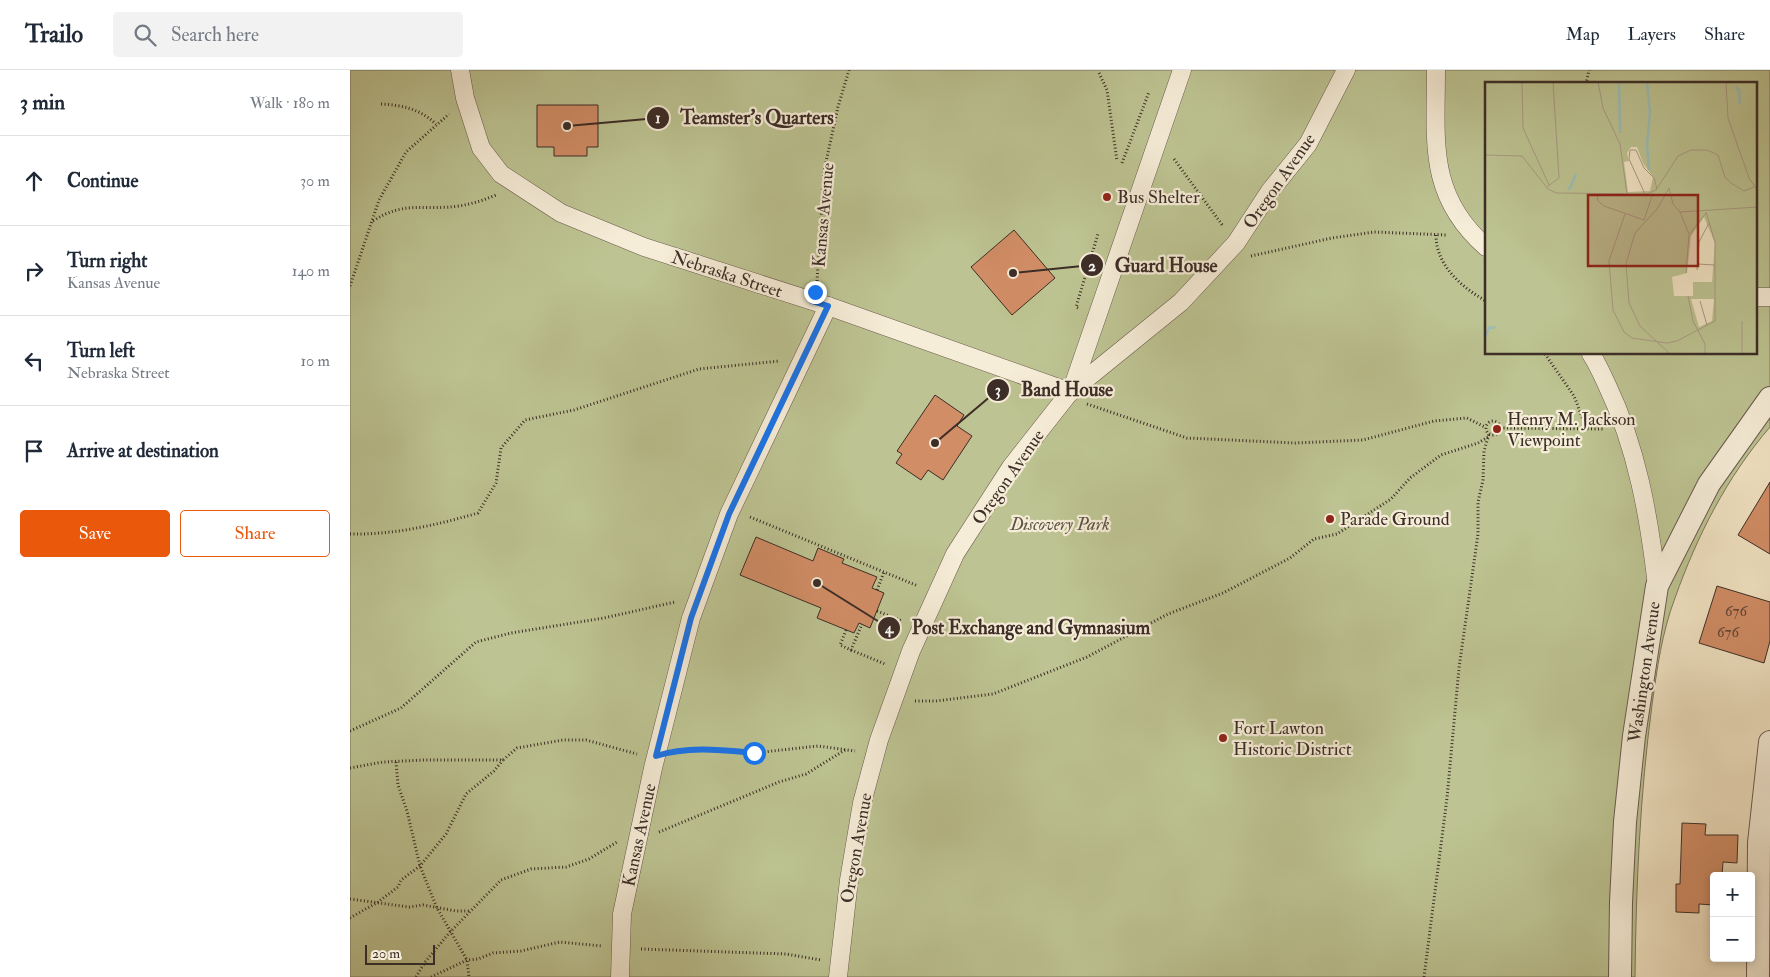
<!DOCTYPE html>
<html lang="en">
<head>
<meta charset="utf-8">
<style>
  :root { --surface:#fff; --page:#f2f2f3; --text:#1f2937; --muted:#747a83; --line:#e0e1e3; --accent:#ea580c }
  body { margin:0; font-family:"IM FELL Double Pica",serif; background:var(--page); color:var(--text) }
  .controls { position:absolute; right:15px; bottom:15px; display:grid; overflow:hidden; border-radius:5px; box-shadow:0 2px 8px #0003 }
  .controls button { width:45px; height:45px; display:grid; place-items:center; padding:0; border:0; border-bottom:1px solid var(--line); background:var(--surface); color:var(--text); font:25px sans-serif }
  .scale { position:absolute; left:15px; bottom:12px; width:70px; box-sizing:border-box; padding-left:5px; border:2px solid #3c2d27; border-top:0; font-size:14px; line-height:18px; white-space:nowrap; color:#3c2d27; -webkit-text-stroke:4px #f6edd8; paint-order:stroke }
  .stop { position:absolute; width:15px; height:15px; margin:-11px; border:4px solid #1a73e8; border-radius:50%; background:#fff }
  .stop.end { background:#1a73e8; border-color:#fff; box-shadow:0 1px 5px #0008 }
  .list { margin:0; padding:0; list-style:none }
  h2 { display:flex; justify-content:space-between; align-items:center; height:65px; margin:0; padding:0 20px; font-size:21px }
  h2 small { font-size:16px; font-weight:400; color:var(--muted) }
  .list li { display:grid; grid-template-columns:32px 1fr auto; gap:15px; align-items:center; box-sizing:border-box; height:90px; padding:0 20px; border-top:1px solid var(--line) }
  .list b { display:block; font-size:19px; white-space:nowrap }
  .list p { margin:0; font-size:16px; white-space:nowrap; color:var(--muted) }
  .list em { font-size:16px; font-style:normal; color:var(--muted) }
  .actions { display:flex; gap:10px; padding:15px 20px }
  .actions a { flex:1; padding:11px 0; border:1px solid var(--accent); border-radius:5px; text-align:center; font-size:18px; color:var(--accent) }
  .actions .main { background:var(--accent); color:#fff }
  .icon { flex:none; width:28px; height:28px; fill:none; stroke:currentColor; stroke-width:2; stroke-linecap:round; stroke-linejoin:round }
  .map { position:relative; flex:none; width:1420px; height:907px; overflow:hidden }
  header { display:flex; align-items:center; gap:30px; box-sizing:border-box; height:70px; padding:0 25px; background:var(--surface); border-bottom:1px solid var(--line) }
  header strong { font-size:24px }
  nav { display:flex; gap:28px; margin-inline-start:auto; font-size:18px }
  .search { width:350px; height:45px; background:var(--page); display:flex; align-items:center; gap:12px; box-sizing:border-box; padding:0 18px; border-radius:5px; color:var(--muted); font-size:19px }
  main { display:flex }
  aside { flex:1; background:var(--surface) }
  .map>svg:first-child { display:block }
</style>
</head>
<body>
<header>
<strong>Trailo</strong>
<div class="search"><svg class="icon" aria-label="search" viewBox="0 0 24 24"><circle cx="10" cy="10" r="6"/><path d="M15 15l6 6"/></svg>Search here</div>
<nav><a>Map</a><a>Layers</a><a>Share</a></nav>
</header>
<main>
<aside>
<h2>3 min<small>Walk · 180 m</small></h2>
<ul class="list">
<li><svg class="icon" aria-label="ahead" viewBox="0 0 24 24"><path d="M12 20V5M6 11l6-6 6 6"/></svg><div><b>Continue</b></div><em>30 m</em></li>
<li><svg class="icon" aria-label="right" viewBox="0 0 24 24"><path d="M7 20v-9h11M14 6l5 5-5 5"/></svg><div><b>Turn right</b><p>Kansas Avenue</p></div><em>140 m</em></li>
<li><svg class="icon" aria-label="left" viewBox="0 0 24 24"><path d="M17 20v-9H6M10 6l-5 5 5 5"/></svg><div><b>Turn left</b><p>Nebraska Street</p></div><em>10 m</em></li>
<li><svg class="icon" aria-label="arrive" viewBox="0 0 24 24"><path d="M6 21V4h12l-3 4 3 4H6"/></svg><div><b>Arrive at destination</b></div></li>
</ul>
<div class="actions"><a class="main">Save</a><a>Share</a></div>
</aside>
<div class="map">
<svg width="1420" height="907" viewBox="0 0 1420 907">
  <rect width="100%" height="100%" fill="#f1e3c3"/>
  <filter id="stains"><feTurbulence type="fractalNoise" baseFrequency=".004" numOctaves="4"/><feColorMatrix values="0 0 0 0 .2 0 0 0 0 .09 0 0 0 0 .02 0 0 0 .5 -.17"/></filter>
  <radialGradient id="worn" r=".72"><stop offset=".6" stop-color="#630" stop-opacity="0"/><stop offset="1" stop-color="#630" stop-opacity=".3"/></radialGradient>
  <!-- green -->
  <path fill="#bdc392" stroke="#7c785c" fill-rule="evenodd" d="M 0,0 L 1420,0 L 1420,357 C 1377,407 1347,466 1325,528 C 1312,562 1307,599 1302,635 C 1290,725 1286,816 1285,907 L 0,907 ZM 1136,14 L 1406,14 L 1406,284 L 1136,284 Z"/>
  <!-- building -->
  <g fill="#d18d66" stroke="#3c2d27">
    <path d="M 187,35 L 248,35 L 248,77 L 237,77 L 237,86 L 204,86 L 204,77 L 187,77 Z"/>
    <path d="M 664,160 L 705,208 L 662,245 L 621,197 Z"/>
    <path d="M 585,325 L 614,345 L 607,356 L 622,366 L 593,410 L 578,400 L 571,410 L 546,393 L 552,384 L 547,381 Z"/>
    <path d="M 1420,412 L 1420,484 L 1388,465 Z"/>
    <path d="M 406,467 L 463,491 L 468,478 L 494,489 L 492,493 L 527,507 L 522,518 L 534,523 L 520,558 L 509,553 L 504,563 L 467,548 L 471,538 L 390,505 Z"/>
    <path d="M 1367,516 L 1420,532 L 1420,571 L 1414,593 L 1349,573 Z"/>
    <path d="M 1332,753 L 1356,754 L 1355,765 L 1388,765 L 1387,793 L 1373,792 L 1372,806 L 1364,806 L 1364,835 L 1349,834 L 1349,843 L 1326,842 L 1326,814 L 1330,814 Z"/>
  </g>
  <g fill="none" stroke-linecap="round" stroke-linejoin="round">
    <defs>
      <g id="pedestrian">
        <path d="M 110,0 L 115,28 L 131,78 L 151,104 L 211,143 L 294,177 L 478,236 L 720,322"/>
        <path d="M 1086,0 C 1086,71 1077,125 1136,177"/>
        <path d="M 1406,227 L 1420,227"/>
        <path d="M 1241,284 C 1247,293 1252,304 1257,315 C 1287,378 1299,446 1307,516"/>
        <path d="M 721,322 L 832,0"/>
        <path d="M 270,907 L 272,844 L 303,698 L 341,548 L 379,444 L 478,236"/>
        <path d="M 488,907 L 499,810 L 512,733 L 529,670 L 561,581 L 605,484 L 661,397 L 720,322 L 831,232 L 886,173 L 920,121 L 958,74 L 996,0"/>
      </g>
      <g id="minor">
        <path d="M 1270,907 L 1271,832 L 1275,752 L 1284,666 L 1307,516 L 1359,414 L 1420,328"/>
        <path d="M 1408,907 L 1409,773 L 1420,672"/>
      </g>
    </defs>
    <!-- pedestrian casing -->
    <use href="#pedestrian" stroke="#695a4e" stroke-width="19"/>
    <!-- minor casing -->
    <use href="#minor" stroke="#695a4e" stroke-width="24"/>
    <!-- path -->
    <g stroke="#3c2d27" stroke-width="3" stroke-dasharray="1 2.5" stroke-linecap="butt">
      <path d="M 749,3 L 757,20 L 767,91"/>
      <path d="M 1236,14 L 1239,0"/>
      <path d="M 31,34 C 52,35 70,39 86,54"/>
      <path d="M 824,89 L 873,156"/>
      <path d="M 772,93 L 799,22"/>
      <path d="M 23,151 C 55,130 75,141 109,136 C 122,134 134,130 146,125"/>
      <path d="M 1086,165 C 1086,195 1111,217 1136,231"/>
      <path d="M 901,186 L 982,168 L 1024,162 L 1097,165"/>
      <path d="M 467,211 L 474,101 L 488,37 L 499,0"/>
      <path d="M 0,216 L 29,130 L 56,82 L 99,44"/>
      <path d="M 728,238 L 726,237 L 748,164"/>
      <path d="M 1195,284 L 1224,326 L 1237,360"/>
      <path d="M 737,334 L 837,368 L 945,373 L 1013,370 L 1084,351 L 1117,348 L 1135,357"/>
      <circle cx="1143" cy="358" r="7"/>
      <path d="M 1150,358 L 1255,359"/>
      <path d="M 400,447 L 568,516"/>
      <path d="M 0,464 C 43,465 87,455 128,443 L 146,413 L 151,378 L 175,350 L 224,340 L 349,299 L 430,291"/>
      <path d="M 527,520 L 534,502"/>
      <path d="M 527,541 L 552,551"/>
      <path d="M 496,560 L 490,575 L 501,580 L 512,554"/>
      <path d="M 501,580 L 535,594"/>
      <path d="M 565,631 L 586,631 L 643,624 L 737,587 L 818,544 L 873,523 L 940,488 L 964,469 L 987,464 L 1041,429 L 1060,408 L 1091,385 L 1128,373 L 1138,367"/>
      <path d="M 0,661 L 51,638 L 126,572 L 161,563 L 254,548 L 325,532"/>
      <path d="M 327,680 L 361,679 L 404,683 L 468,676 L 505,681"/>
      <path d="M 46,692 L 48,715 L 57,741 L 70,796 L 87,838 L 117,890 L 119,907"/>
      <path d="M 0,698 L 33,692 L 74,690 L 153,690 L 167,678 L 213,670 L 236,670 L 287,684"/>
      <path d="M 309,762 L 429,712 L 456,704 L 495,680"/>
      <path d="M 0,829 L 59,837 L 73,835 L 106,841 L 121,841"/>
      <path d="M 0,848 L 28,832 L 48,817 L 51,810 L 70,796 L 96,764 L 116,724 L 144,701 L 153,690"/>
      <path d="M 291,879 L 436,884 L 471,890"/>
      <path d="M 66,907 L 75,892 L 100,862 L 151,810 L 181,799 L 216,797 L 239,789 L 267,772"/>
      <path d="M 81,907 L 117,890 L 128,889 L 143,883 L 171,881 L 210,872 L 252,876"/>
      <path d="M 1074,907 L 1097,728 L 1109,598 L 1128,464 L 1128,432 L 1133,410 L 1134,381 L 1139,364"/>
    </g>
    <!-- pedestrian -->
    <use href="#pedestrian" stroke="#f6edd8" stroke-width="18"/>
    <!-- minor -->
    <use href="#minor" stroke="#f6edd8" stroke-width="22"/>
  </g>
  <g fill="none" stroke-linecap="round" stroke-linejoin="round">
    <!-- route -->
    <path stroke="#1a73e8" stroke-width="6" d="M 404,683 C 371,680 339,676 306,686 L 341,548 L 379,444 L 478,236 L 462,231 L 465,222"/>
  </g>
  <!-- markers -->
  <g fill="#8f2418" stroke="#f6edd8" stroke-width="2">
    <circle cx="757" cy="127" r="5"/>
    <circle cx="1147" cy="359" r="5"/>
    <circle cx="980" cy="449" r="5"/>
    <circle cx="873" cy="668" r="5"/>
  </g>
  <g text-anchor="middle" stroke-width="4.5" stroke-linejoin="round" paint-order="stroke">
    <!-- number labels -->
    <g font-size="15" fill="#614537">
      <text x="1386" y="546">676</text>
      <text x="1378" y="567">676</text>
    </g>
    <!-- street labels -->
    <g font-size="18" fill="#3c2d27" stroke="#f6edd8">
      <text transform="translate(929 111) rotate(-55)" y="6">Oregon Avenue</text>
      <text transform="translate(473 145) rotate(-85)" y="6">Kansas Avenue</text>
      <text transform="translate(377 204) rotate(18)" y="6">Nebraska Street</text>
      <text transform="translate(658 407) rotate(-55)" y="6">Oregon Avenue</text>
      <text transform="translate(1294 602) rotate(-82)" y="6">Washington Avenue</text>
      <text transform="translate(289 765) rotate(-78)" y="6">Kansas Avenue</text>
      <text transform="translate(506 778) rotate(-80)" y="6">Oregon Avenue</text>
    </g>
    <!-- poi labels -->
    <g font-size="18" fill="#3c2d27" stroke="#f6edd8" text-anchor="start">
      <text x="767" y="133">Bus Shelter</text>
      <text x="1157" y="355">Henry M. Jackson<tspan x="1157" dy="21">Viewpoint</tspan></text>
      <text x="990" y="455">Parade Ground</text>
      <text x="883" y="664">Fort Lawton<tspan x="883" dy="21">Historic District</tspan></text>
    </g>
    <!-- park labels -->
    <g font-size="18" font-style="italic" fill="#5c5242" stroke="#f6edd8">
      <text x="710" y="460">Discovery Park</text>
    </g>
  </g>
  <!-- overview -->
  <g transform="translate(1135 12)">
    <rect width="272" height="272" fill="#f1e3c3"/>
    <path d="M 0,0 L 272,0 L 272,272 L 0,272 ZM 146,65 L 152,65 L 158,81 L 168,95 L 165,109 L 143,110 L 139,80 L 144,79 L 142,71 ZM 219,135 L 230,161 L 227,200 L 208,200 L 208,214 L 189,214 L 187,195 L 202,191 L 206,154 ZM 206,217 L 229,217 L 227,239 L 214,245 Z" fill="#bdc392" fill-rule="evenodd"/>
    <path fill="none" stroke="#9bbeb6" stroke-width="2.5" d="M 134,0 L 135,51M 162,0 L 165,30 L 162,63 L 164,88M 250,5 L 254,8 L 255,22M 84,108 L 91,92M 0,255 L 4,246 L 11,245"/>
    <path fill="none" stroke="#a99a85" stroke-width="1" d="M 37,0 L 38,46 L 64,103M 113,0 L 118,26 L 135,62 L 142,112M 241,0 L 243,36 L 264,96 L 273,109M 0,73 L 37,74 L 63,107 L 71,111 L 162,112 L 171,108 L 193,74 L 206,68 L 222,68 L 233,73 L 240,95 L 246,101 L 259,109 L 269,105M 62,105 L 74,96 L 68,0M 112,112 L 113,119 L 119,124 L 159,138M 160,112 L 144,77 L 145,68 L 151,68 L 159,86 L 169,96 L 172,107M 195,130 L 204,152M 140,132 L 124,179 L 128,228 L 139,250 L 147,256 L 182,261 L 192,259 L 230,239 L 230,160 L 221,130M 159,138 L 168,111M 212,182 L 230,183M 212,188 L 214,160 L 224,141M 201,191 L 204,153 L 221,131M 203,214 L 208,239 L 220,262 L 220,272M 215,219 L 222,243M 257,239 L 257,272M 185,272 L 155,244 L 144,221 L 141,182 L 150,151 L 172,127 L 184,106 L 188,122 L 195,130 L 273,125"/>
    <path fill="#8f2418" fill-opacity="0.15" stroke="#8f2418" stroke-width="2.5" d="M 103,113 L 213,113 L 213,184 L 103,184 Z"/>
    <rect width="272" height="272" fill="none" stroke="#3c2d27" stroke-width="2.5"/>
  </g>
  <!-- callouts -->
  <path fill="none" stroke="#3c2d27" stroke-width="2" d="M217 56L308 48M663 203L742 195M585 373L648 320M467 513L539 558"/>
  <g fill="#3c2d27" stroke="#f6edd8" stroke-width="2">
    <circle cx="217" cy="56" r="5"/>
    <circle cx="663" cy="203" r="5"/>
    <circle cx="585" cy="373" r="5"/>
    <circle cx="467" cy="513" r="5"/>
    <circle cx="308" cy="48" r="12"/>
    <circle cx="742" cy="195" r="12"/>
    <circle cx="648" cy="320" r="12"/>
    <circle cx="539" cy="558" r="12"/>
  </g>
  <g font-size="15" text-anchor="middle" font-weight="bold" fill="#fff">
    <text x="308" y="53">1</text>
    <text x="742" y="201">2</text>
    <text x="648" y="325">3</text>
    <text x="539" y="563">4</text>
  </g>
  <g font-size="19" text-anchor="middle" font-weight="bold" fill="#3c2d27" stroke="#f6edd8" stroke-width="4.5" stroke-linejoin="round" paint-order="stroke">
    <text x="407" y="54">Teamster's Quarters</text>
    <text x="816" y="202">Guard House</text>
    <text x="717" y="326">Band House</text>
    <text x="681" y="564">Post Exchange and Gymnasium</text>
  </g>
  <rect width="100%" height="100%" filter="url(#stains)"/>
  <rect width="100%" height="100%" fill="url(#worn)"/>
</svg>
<div class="controls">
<button>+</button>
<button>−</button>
</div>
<div class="scale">20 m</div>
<div class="stop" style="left:404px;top:683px"></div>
<div class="stop end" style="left:465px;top:222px"></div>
</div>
</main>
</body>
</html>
